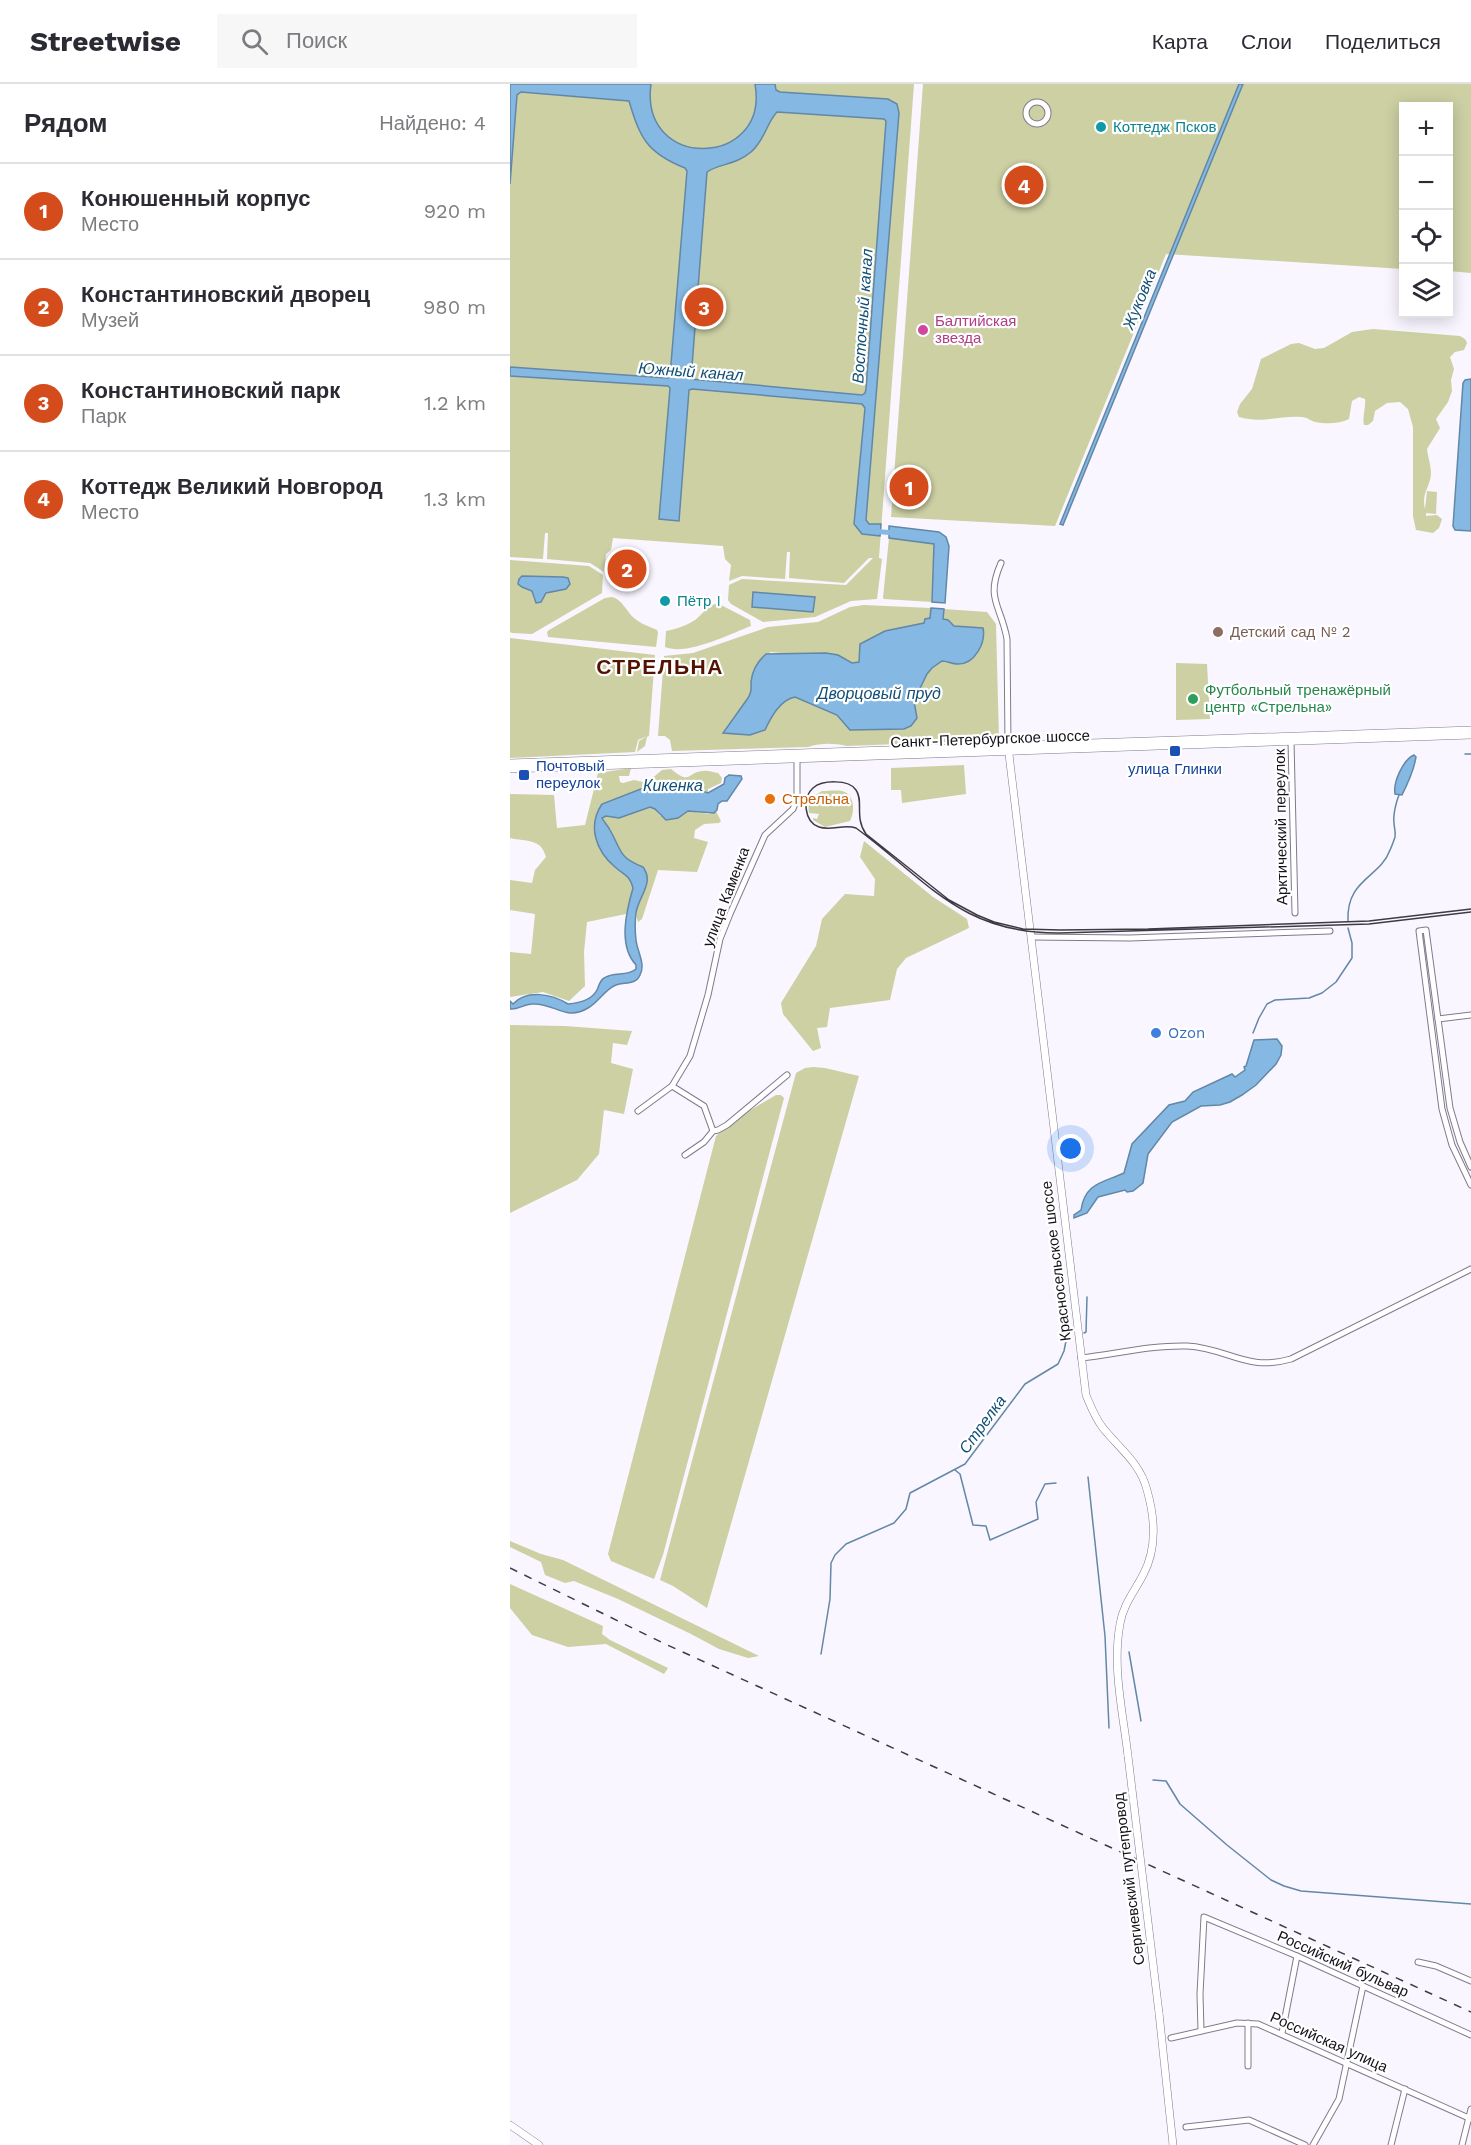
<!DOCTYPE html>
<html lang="ru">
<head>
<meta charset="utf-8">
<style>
  :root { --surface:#fff; --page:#f7f7f7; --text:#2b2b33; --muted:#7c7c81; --line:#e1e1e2; --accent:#d44c1c }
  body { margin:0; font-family:"Work Sans",sans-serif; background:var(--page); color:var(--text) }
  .controls { position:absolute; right:18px; top:18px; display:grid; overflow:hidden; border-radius:0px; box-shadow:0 3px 15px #0003 }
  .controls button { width:54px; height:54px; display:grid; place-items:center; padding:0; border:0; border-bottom:2px solid var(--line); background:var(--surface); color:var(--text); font:30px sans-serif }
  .you { position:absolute; left:561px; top:1065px; width:21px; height:21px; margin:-15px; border:4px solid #fff; border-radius:50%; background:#1a73e8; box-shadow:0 0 0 9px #1a73e833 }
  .badge { display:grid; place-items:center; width:39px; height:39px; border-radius:50%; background:var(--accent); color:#fff; font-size:20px; font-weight:700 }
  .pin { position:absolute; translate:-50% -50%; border:3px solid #fff; box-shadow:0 2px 6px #0006 }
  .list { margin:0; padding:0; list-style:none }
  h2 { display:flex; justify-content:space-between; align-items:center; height:78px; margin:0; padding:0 24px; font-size:26px }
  h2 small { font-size:20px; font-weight:400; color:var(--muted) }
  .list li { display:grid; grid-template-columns:39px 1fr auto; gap:18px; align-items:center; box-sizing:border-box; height:96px; padding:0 24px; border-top:2px solid var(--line) }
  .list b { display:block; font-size:22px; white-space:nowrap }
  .list p { margin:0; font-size:20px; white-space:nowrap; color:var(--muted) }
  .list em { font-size:20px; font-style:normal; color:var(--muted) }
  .icon { flex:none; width:33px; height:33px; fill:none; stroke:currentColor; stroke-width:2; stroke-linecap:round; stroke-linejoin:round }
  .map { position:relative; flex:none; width:961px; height:2061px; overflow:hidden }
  header { display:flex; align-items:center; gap:36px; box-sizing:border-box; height:84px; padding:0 30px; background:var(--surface); border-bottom:2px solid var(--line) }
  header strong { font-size:28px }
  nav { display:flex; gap:33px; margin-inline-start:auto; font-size:21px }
  .search { width:420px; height:54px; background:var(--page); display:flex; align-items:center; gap:15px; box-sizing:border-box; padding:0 21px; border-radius:0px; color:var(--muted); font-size:22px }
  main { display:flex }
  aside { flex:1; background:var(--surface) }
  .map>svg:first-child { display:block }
</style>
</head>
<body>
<header>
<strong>Streetwise</strong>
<div class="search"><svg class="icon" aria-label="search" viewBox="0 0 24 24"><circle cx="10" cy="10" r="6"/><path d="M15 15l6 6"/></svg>Поиск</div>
<nav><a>Карта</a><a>Слои</a><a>Поделиться</a></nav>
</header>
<main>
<aside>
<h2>Рядом<small>Найдено: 4</small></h2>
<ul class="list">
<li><span class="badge">1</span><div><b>Конюшенный корпус</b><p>Место</p></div><em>920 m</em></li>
<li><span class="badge">2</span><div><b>Константиновский дворец</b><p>Музей</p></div><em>980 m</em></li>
<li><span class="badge">3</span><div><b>Константиновский парк</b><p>Парк</p></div><em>1.2 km</em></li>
<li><span class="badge">4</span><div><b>Коттедж Великий Новгород</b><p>Место</p></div><em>1.3 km</em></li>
</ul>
</aside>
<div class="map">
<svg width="961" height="2061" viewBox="0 0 961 2061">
  <rect width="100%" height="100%" fill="#f9f6ff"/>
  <!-- green -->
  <g fill="#ccd0a3" fill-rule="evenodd">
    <path d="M 0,0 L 404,0 L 369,474 L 372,475 L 367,515 L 341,517 L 305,533 L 253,538 L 221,520 L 218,516 L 219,501 L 232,495 L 336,501 L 363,474 L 359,474 L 334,499 L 279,494 L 280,468 L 277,468 L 275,495 L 232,492 L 219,497 L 221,481 L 215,475 L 213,462 L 103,454 L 101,466 L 96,470 L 94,488 L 80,479 L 37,475 L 38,449 L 35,449 L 33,475 L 0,473 Z"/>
    <path d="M 413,0 L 961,0 L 961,189 L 939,187 L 938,22 L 894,22 L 893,185 L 656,170 L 545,442 L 381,433 Z"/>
    <path d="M 863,245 L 950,252 L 955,255 L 957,259 L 954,266 L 945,268 L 940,273 L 944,285 L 941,296 L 942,307 L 938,318 L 926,335 L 930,344 L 917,365 C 918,375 923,386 920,396 C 917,407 912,411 915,425 L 917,407 L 927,408 L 926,430 L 916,429 L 916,432 L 927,431 L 932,435 L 929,444 L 923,449 L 906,446 L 903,432 L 903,343 L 898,325 L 890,318 L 877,319 L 865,327 L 863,337 L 858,341 L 854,341 C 852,332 856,325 855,315 L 849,313 L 842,317 L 839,335 C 829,340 816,340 805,338 C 801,337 797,333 792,333 C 770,331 753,340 729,333 L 727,328 L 730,320 L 742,305 L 751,275 L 781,260 L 789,259 L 805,265 L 814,264 L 842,248 Z"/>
    <path d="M 379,454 L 424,460 L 422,518 L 374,515 L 373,514 Z"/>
    <path d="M 0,476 L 79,482 L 93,491 L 92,509 L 22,550 L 2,549 L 0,548 ZM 12,492 L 53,493 L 58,494 L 34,512 L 24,516 L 22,507 L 8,500 Z"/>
    <path d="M 102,513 C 112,515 116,527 124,534 C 131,540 138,542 147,546 L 148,549 L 146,563 L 38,553 L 37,548 L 39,546 L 95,514 Z"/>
    <path d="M 205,520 L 209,520 L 240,536 L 241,542 C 220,550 177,572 155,563 L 156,547 C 166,545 176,542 185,536 C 192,531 196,523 205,520 Z"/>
    <path d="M 354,521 L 421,524 L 420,535 C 400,548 372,545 350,560 L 349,578 C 344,581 341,579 337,575 L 260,568 L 241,598 L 241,608 L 238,614 L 214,649 L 240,651 L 255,646 C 261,633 270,616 285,613 L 328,631 L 340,646 L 394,645 C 403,622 409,589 432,576 L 446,580 L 473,544 L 444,542 L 433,536 L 434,525 L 477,528 L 486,540 L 489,656 L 337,662 C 323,659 311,659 298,663 L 162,667 L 160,656 L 155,652 L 148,652 L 154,572 L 183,569 L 258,543 L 308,538 L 340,523 Z"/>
    <path d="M 0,554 L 145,571 L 139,652 L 137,653 L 135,662 L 127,668 L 129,657 L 137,652 L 128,656 L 125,668 L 0,674 Z"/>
    <path d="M 666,579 L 697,580 L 700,635 L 666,636 Z"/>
    <path d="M 454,681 L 456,710 L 392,719 L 391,706 L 381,706 L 381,684 Z"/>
    <path d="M 121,684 L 119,692 L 109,692 L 110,698 L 113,699 L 124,696 L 133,698 L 140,696 L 152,686 L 161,685 C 182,702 176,688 193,687 C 198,686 204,689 208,689 L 212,694 L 211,699 L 198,705 L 198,709 L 180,703 L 153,706 L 136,703 L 92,720 C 78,742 87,767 105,783 C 115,792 119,790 123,804 L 116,830 L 77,838 L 74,868 L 75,902 L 59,917 L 33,908 L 0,913 L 0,868 L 21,870 L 25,830 L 0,826 L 0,796 L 22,799 L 25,786 L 36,773 C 31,754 17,758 0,754 L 0,710 L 44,711 L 47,744 L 75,741 L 88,689 Z"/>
    <path d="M 312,707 C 318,707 326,706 332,707 C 345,710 345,728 340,737 L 315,743 L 303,736 L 303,734 L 307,735 L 309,730 L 299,729 C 297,718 302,712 312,707 Z"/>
    <path d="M 140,723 L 145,725 L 150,732 L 173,731 L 178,727 L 199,730 L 206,727 L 211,737 L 209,739 L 194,740 L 185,746 L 184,754 L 198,758 L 187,788 L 148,786 L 132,835 L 128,838 C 121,817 141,807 135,785 L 124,780 L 109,767 L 100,746 L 92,734 L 96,732 L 109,734 Z"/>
    <path d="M 354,757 L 423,813 L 457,835 L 459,844 L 396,874 L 387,885 L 380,916 L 320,924 L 317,943 L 307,944 L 311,964 L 303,967 L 273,930 L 271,919 L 306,862 L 312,835 L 335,810 L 364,812 L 365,795 L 350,773 Z"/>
    <path d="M 0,941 L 55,942 L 122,947 L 117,961 L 103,959 L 101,979 L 123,985 L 114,1030 L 94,1026 L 89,1070 L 67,1096 L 0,1129 Z"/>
    <path d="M 303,983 L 315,984 L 349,992 L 197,1524 L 163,1502 L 150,1496 L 286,989 L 295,984 Z"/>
    <path d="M 266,1011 L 271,1011 L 274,1014 L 153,1471 L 144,1495 L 101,1477 L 98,1470 L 206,1052 L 225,1035 Z"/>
    <path d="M 0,1457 L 31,1470 L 53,1476 L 249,1572 L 238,1574 L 209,1565 L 181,1550 L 108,1515 L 64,1497 L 55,1499 L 35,1491 L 31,1478 L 0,1463 Z"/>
    <path d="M 0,1500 L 93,1542 L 92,1550 L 100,1556 L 158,1584 L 154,1590 L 96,1560 L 58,1563 L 22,1551 L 0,1524 Z"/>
  </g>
  <!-- water -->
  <g fill="#85b9e3" stroke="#6387a6" stroke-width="1.5" fill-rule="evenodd">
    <path d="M 0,0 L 141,0 C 129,88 260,84 245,0 L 265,0 L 266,6 L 270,8 L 378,15 L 387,20 L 389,29 L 356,436 L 359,440 L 371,440 L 370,452 L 352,450 L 344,440 L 355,324 L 352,320 L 182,305 L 179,306 L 169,437 L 149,435 L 160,304 L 158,302 L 0,292 L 0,283 L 158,294 L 160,292 L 177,87 L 175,84 C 137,69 130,54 119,17 L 11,8 L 7,11 L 0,100 ZM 267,28 L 374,35 L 376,37 L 356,305 L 355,309 L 352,311 L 181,295 L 197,88 C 208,80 226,81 241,68 C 255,56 257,38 267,28 Z"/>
    <path d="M 729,0 L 733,0 L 553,441 L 550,440 Z"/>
    <path d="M 961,295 L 961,447 L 945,446 L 943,442 L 953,299 L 955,296 Z"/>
    <path d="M 379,442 L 429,448 L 436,453 L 439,462 L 435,519 L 422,518 L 424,460 L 379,454 Z"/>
    <path d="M 12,492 L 53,493 L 58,494 L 60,500 L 56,505 L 36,509 L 31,518 L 26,519 L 22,507 L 12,503 L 8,500 L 9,495 Z"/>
    <path d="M 243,508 L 305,513 L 303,528 L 242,523 Z"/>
    <path d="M 421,524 L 434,525 L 433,535 L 438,536 L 444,542 L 473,544 C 476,558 465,581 447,580 C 442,580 437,577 432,577 L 422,584 L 417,590 L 404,617 L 407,634 L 401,642 L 394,645 L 340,646 L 327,631 L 285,613 C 270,616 261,633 255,646 L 240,651 L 213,649 L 238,614 C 242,607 241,605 241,598 C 242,587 248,577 256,570 L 316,569 L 328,571 L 342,579 L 349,578 L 350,560 L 375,547 L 414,539 L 415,535 L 420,534 Z"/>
    <path d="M 904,671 L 906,673 C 904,686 898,699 892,711 L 885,710 C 883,698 893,676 904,671 Z"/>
    <path d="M 219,691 L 231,692 L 232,695 L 217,717 L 212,717 L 208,720 L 207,726 L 204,729 L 178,727 L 168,734 L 156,736 L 145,725 L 140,723 L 109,734 L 96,732 L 92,734 C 94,738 98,742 100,746 C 112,767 108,773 133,783 C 145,799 128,813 126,829 C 125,837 125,848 126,856 C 127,867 136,880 130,891 C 126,901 114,898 106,901 C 95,905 89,918 78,924 C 55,938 44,918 22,920 C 14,920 8,926 0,925 L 0,917 L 3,920 C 17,905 42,910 58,920 C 69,919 82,916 87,906 C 89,902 90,896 94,894 C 104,887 117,893 126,885 L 126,881 C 108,862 116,828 123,804 C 119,790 115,792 105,783 C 86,767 77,742 92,720 L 136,703 L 153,706 L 180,703 L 198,709 L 214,700 L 215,694 Z"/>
    <path d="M 767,955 L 772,962 L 771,971 L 766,980 L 746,1001 L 732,1011 L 720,1018 L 710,1021 L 691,1022 L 662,1038 L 638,1070 L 633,1099 L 623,1107 L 617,1108 L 615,1106 L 588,1113 L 577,1129 L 564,1134 L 564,1131 L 571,1126 C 575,1099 592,1099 614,1089 L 622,1060 L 659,1021 L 675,1017 L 683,1008 L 722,990 L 725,993 L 735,986 L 734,983 L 736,982 L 744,956 Z"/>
  </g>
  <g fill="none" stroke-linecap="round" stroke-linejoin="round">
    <!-- stream -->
    <g stroke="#6387a6" stroke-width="1.5">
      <path d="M 955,670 L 961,670"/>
      <path d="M 838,837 C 836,795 870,794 880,766 C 882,762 884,756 885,753 C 886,748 884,743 884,739 C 883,731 886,718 889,711"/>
      <path d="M 743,949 L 749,934 L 757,920 L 765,916 L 799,914 L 812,909 L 826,898 L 842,874 L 842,859 L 838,844"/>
      <path d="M 574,1249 L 576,1248 L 577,1213"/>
      <path d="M 445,1386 L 450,1390 L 463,1441 L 476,1442 L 480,1456 L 528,1435 L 526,1418 L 535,1400 L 546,1399"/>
      <path d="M 578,1393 L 595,1552 L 599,1644"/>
      <path d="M 619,1568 L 631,1637"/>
      <path d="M 311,1570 L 320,1515 L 321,1479 L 325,1471 L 336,1460 L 384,1439 L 396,1425 L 400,1409 L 455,1380 L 515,1300 L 548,1280 L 554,1267 L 557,1252 L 560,1251"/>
      <path d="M 643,1696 L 656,1697 L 670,1720 L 717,1761 L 761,1796 L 774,1802 L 791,1807 L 961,1820"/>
    </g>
    <!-- canal -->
    <path stroke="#85b9e3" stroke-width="5" d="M 363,447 L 384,449"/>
    <defs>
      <g id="minor">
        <circle cx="527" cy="29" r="11"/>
        <path d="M 491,479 C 475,515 491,521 497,555 L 498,662"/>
        <path d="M 781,657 L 785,829"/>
        <path d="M 521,853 L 620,854 L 820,847"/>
        <path d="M 928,935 L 961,931"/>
        <path d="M 162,1002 L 194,1022 L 203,1047"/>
        <path d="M 128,1027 L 162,1002 L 180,972 L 198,911 L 210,855 L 220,830 L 255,751 L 283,725 L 287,714 L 287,672"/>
        <path d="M 175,1071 L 194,1058 L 203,1047 L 208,1046 L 217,1041 L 277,991"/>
        <path d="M 961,1083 L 950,1058 L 940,1024 L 916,846 L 909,847 L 932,1025 L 942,1061 L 961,1101"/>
        <path d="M 571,1274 C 606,1270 642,1261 677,1262 C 718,1264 736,1288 781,1275 L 961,1185"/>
        <path d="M 908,1878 L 926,1882 L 961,1897"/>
        <path d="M 691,1947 L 690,1910 L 694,1833 L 787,1872 L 961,1951"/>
        <path d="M 772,1949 L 787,1872"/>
        <path d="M 661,1954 L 727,1939 L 748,1940 L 961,2035"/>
        <path d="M 738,1982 L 738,1939"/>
        <path d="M 676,2043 L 739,2036 L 795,2061"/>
        <path d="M 803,2061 L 829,2015 L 853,1902"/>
        <path d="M 881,2061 L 895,2005"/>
        <path d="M 952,2061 L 961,2025"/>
      </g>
      <g id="major">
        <path d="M 498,662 L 576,1311 C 581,1323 585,1334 593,1344 C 610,1365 630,1379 637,1406 C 645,1434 647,1465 633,1491 C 624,1508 613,1521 610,1540 C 602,1583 613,1629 618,1672"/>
        <path d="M 0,679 L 961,646"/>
        <path d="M 0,685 L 961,651"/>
        <path d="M 649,1929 L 663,2061"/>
        <path d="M 0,2041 L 29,2061"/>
      </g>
    </defs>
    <!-- minor casing -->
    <use href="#minor" stroke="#817a8d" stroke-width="7"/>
    <!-- major casing -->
    <use href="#major" stroke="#817a8d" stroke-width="8"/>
    <!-- minor -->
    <use href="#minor" stroke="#fff" stroke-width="5"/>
    <!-- major -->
    <use href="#major" stroke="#fff" stroke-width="7"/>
    <!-- tram -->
    <path stroke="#3e3b42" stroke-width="1.5" d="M 961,825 L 859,837 L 638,845 L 550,846 L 513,845 L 484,838 L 467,831 L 439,816 L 356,750 C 344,733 354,717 346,706 C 339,695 312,696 303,704 C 292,714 294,738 309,743 C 321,747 334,740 346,744 C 418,797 451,850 550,849 L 859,840 L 961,828"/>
    <!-- rail -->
    <path stroke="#3e3b42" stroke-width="1.5" stroke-dasharray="8 8" stroke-linecap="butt" d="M 0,1484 L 153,1559 L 961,1928"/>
    <defs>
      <path id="major-bridge" d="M 618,1672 L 649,1929"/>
    </defs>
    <!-- major-bridge casing -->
    <use href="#major-bridge" stroke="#817a8d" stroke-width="8" stroke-linecap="butt"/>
    <!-- major-bridge -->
    <use href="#major-bridge" stroke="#fff" stroke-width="7"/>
  </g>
  <!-- markers -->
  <g fill="#0f9aa8" stroke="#fff" stroke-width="2">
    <circle cx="591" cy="43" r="6"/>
    <circle cx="155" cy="517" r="6"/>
  </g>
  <circle fill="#d1479c" stroke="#fff" stroke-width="2" cx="413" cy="246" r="6"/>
  <circle fill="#8d6e63" stroke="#fff" stroke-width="2" cx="708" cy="548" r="6"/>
  <circle fill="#2e9e5b" stroke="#fff" stroke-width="2" cx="683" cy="615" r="6"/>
  <g fill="#1a4fb4" stroke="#fff" stroke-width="2">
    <rect x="659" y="661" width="12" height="12" rx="3"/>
    <rect x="8" y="685" width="12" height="12" rx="3"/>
  </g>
  <circle fill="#e8710a" stroke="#fff" stroke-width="2" cx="260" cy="715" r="6"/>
  <circle fill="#3f7fe0" stroke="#fff" stroke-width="2" cx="646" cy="949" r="6"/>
  <g text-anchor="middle" stroke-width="4.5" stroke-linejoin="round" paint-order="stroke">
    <!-- culture labels -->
    <g font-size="15" fill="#0d838f" stroke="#fff" text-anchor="start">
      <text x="603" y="48">Коттедж Псков</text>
      <text x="167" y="522">Пётр I</text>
    </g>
    <!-- hotel labels -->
    <g font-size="15" fill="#b23c85" stroke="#fff" text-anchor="start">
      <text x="425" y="242">Балтийская<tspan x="425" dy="17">звезда</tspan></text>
    </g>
    <!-- education labels -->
    <g font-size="15" fill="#785e54" stroke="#fff" text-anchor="start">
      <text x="720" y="553">Детский сад № 2</text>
    </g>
    <!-- leisure labels -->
    <g font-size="15" fill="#27864d" stroke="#fff" text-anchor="start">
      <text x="695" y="611">Футбольный тренажёрный<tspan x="695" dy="17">центр «Стрельна»</tspan></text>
    </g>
    <!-- street labels -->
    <g font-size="15" fill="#141118" stroke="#fff">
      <text transform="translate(480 655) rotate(-2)" y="5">Санкт-Петербургское шоссе</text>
      <text transform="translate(771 743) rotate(-91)" y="5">Арктический переулок</text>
      <text transform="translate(216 813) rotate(-69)" y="5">улица Каменка</text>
      <text transform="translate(546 1177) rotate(-97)" y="5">Красносельское шоссе</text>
      <text transform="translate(619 1795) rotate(-97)" y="5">Сергиевский путепровод</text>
      <text transform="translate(833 1880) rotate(24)" y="5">Российский бульвар</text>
      <text transform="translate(819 1958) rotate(24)" y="5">Российская улица</text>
    </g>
    <!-- transit labels -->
    <g font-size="15" fill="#164399" stroke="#fff" text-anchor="start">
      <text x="26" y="687">Почтовый<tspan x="26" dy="17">переулок</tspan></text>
      <text x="665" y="690" text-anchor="middle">улица Глинки</text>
    </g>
    <!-- food labels -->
    <g font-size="15" fill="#c56008" stroke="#fff" text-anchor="start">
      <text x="272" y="720">Стрельна</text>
    </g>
    <!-- shop labels -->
    <g font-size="15" fill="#366cbe" stroke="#fff" text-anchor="start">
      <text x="658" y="954">Ozon</text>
    </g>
    <!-- water labels -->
    <g font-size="16" font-style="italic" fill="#114f77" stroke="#fff">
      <text transform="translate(629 215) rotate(-68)" y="6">Жуковка</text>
      <text transform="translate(352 232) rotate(-86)" y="6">Восточный канал</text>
      <text transform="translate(181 287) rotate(4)" y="6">Южный канал</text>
      <text x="369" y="615">Дворцовый пруд</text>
      <text x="163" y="707">Кикенка</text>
      <text transform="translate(472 1340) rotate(-54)" y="6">Стрелка</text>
    </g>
    <!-- district labels -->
    <g font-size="21" font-weight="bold" letter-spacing="1.5" fill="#541300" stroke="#fff">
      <text x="150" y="590">СТРЕЛЬНА</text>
    </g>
  </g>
</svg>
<div class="controls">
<button>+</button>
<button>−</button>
<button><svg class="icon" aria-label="locate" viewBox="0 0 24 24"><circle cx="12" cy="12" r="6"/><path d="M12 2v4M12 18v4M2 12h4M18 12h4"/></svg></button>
<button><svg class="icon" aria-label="layers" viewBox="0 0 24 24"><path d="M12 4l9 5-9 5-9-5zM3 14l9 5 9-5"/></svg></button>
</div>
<div class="you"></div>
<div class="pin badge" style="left:399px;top:403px">1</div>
<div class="pin badge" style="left:117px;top:485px">2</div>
<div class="pin badge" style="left:194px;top:223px">3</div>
<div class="pin badge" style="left:514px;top:101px">4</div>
</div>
</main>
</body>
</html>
